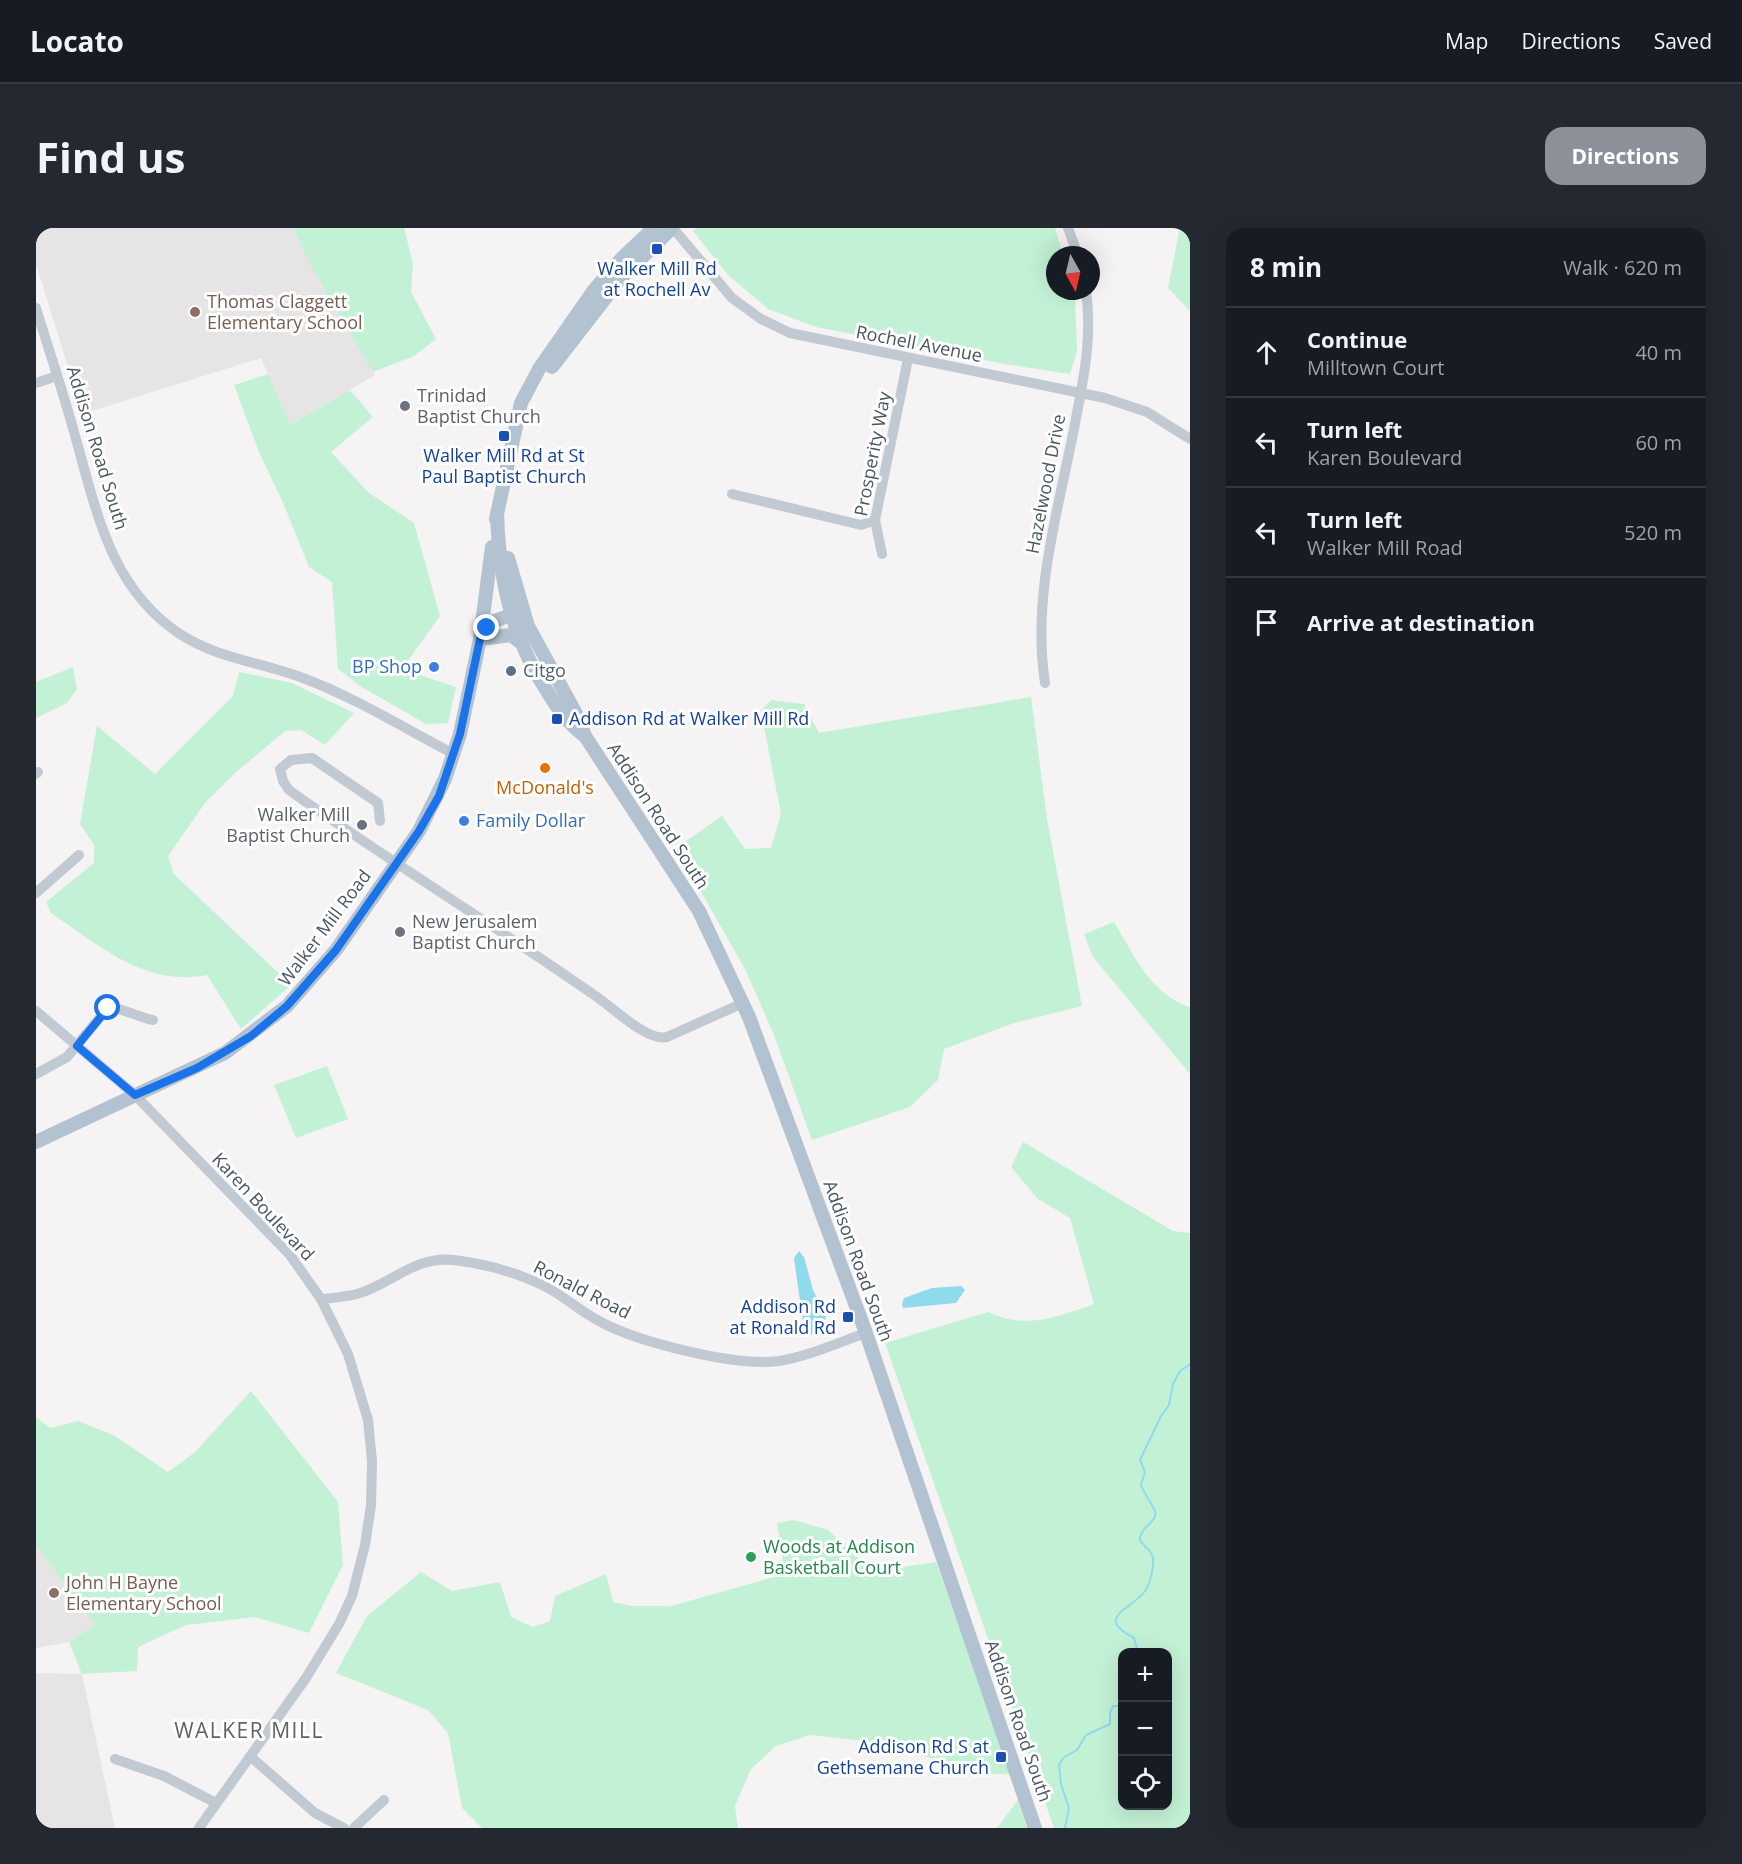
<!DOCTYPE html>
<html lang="en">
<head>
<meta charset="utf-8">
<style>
  :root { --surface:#171b24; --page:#242831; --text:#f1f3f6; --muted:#9ea1a6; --line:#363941; --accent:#8c9099 }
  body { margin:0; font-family:"Open Sans",sans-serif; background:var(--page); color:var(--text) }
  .controls { position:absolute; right:18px; bottom:18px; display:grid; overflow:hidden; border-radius:12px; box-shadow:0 6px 24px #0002 }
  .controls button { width:54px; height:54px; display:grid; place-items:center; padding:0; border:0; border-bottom:2px solid var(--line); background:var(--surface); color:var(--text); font:30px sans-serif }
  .compass { position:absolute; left:1010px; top:18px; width:54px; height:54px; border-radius:50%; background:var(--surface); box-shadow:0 6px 24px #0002; rotate:172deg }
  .stop { position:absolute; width:18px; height:18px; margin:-14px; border:4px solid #1a73e8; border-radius:50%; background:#fff }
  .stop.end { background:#1a73e8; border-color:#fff; box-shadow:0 2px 6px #0008 }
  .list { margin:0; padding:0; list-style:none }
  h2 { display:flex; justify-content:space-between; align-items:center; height:78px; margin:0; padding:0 24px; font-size:26px }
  h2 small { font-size:20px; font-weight:400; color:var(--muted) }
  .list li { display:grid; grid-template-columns:39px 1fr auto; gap:18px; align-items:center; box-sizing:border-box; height:90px; padding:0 24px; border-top:2px solid var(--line) }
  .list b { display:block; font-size:22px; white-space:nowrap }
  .list p { margin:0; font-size:20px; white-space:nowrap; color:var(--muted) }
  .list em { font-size:20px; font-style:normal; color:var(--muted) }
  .icon { flex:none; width:33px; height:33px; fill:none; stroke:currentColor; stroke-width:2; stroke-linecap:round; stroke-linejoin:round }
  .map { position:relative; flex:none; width:1154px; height:1600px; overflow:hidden; border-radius:18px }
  header { display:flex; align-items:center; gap:36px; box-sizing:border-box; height:84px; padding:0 30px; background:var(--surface); border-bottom:2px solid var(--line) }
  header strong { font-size:28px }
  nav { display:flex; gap:33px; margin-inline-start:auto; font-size:21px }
  .intro { display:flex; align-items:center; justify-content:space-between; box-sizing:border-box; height:144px; padding:0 36px }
  h1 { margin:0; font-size:42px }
  .button { padding:15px 27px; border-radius:18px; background:var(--accent); color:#fff; font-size:21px; font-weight:700 }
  main { display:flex; gap:36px; padding:0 36px }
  aside { flex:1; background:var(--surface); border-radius:18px; box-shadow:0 6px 24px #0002 }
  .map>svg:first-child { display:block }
</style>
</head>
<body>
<header>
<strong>Locato</strong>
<nav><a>Map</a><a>Directions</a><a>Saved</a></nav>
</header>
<div class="intro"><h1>Find us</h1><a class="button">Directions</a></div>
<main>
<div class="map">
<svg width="1154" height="1600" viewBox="0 0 1154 1600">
  <rect width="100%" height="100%" fill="#f5f3f3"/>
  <!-- education -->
  <g fill="#e6e4e5">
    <path d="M 0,0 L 257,0 L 275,38 L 339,147 L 254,197 L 225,130 L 43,187 L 28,126 L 0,36 Z"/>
    <path d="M 0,1317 L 59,1397 L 33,1414 L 0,1420 Z"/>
    <path d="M 0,1445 L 46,1446 L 79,1600 L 0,1600 Z"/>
  </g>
  <!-- green -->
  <g fill="#c3f1d5" fill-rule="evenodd">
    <path d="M 257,0 L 368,0 L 377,36 L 375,64 L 400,111 L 378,128 L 337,144 L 275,38 Z"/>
    <path d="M 661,0 L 1019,0 L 1027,27 L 1019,27 L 1019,63 L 1037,63 L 1039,69 L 1041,123 L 1034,146 L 969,136 L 780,99 L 732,81 L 692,47 L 657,3 Z"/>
    <path d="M 1154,0 L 1154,83 L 1132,60 L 1143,4 Z"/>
    <path d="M 232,146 L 254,197 L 314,162 L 337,189 L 295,224 L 333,265 L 378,295 L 404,388 L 366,441 L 420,459 L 412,495 L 390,496 L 324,458 L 302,441 L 296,354 L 273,339 L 248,277 L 223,224 L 198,157 Z"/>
    <path d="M 37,439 L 41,461 L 31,475 L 0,490 L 0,454 Z"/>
    <path d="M 203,444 L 256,455 L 318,485 L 289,517 L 265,502 L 249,503 L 198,546 L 169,575 L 132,628 L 138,646 L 255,757 L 205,801 L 171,747 C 109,759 64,718 15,685 L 10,674 L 58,635 L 58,617 L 44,596 L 61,498 L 119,546 L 197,468 Z"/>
    <path d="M 995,469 L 1011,591 L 1046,778 L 978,795 L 908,821 L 902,852 L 874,879 L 776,912 L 738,807 L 709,741 L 640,620 L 686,588 L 709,621 L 735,620 L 745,586 L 725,483 L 735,472 L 768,476 L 783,505 Z"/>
    <path d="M 1078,694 C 1098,727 1115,767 1154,779 L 1154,846 L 1057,729 L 1048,706 Z"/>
    <path d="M 291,838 L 312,891 L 260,910 L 238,857 Z"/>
    <path d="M 987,914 L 1137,1003 L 1154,1005 L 1154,1600 L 1018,1600 L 849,1115 L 952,1084 C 989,1102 1021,1089 1058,1076 L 1034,990 L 1002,971 L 975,939 ZM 1086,1424 L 1132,1424 L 1132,1578 L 1086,1578 Z"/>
    <path d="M 215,1163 L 302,1274 L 307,1337 L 273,1405 L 219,1389 L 150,1397 L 102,1419 L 101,1443 L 46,1446 L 33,1414 L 59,1397 L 0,1317 L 0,1189 L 14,1200 L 42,1193 L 79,1208 L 132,1244 L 159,1224 Z"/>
    <path d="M 758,1292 L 792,1302 L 818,1327 L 840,1343 L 900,1334 L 976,1546 L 958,1546 L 828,1513 L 774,1507 L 740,1518 L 715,1541 L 699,1578 L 702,1600 L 446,1600 L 426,1580 L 412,1505 L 392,1482 L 300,1445 L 331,1388 L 385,1344 L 416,1363 L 464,1354 L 475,1389 L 497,1399 L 514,1393 L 519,1368 L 570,1346 L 577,1374 L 597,1378 L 635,1378 L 749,1346 L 741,1295 Z"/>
    <path d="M 982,1572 L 991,1600 L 961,1600 Z"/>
  </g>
  <!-- water -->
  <g fill="#90daee">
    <path d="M 763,1023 L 768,1029 L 777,1062 L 790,1088 L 788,1099 L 779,1106 L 769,1108 L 758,1030 Z"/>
    <path d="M 925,1058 L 929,1062 L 920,1075 L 867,1080 L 866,1076 L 868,1070 L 896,1060 Z"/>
  </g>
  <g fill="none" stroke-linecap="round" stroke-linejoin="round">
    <!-- stream -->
    <g stroke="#90daee" stroke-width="2">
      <path d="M 1102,1424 L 1098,1410 C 1058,1389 1094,1383 1109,1363 C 1114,1357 1118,1338 1117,1331 C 1117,1323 1108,1319 1104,1312 C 1103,1299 1122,1295 1119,1283 C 1116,1275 1108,1266 1105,1257 L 1109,1244 L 1104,1232 L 1125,1188 L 1133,1177 L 1137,1156 L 1144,1143 L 1154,1136"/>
      <path d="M 1029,1600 L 1033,1580 L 1025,1556 L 1023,1537 L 1027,1530 L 1041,1522 L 1050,1507 L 1074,1496 L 1074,1485 L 1077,1478 L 1086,1478"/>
    </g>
    <!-- minor -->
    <g stroke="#c1cad2" stroke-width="10">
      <path d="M 637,0 L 696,70 L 725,91 L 754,105 L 1069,170 L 1111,184 L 1154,211"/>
      <path d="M 1032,0 L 1042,27"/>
      <path d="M 0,80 C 12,119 25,158 36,197 C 59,275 71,358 144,406 C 182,431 226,434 267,450 C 320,470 368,500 418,526"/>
      <path d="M 0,155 L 21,148"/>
      <path d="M 696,266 L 825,297 L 839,292"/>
      <path d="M 846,326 L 839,292 L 872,131"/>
      <path d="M 1009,455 C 995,364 1025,274 1041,185 C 1049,144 1056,105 1050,63"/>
      <path d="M 0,546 L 2,544"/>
      <path d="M 344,593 L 342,575 L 276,530 L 255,532 L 244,541 L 247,553 L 253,562 C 354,634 460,698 561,769 C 577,780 612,814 631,809 L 707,775"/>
      <path d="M 0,665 L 43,627"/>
      <path d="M 0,783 L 99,867 L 254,1027 L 285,1071 L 312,1126 L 332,1192 L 336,1233 L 335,1277 L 329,1317 L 316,1368 L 303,1396 L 270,1450 L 163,1600"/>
      <path d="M 0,846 L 31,829 L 72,780 C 82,778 104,790 117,792"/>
      <path d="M 285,1071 C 297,1070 310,1069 321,1066 C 356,1056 377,1028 418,1032 C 450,1036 486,1046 514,1061 C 531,1071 546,1084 563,1093 C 601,1114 700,1139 743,1133 C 773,1128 801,1115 830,1105"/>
      <path d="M 215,1529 L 279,1585 L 308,1600"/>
      <path d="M 79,1531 L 128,1548 L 180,1575"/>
      <path d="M 318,1600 L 348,1572"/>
    </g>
    <!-- major -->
    <g stroke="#b3c2d1" stroke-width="14">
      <path d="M 516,139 L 585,50 L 636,0"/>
      <path d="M 461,285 C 463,350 475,408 511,463 C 522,481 532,496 549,508 L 663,683 L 713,789 L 830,1105 L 999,1600"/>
      <path d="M 460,291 L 485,175 L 503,141 L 558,62 L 587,29 L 618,0"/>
      <path d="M 472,330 L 492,398 L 543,491 L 549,508"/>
      <path d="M 446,408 L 458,393 L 481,385"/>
      <path d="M 444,411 L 475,407 L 484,414"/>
      <path d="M 0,914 L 189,825 L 251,778 L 300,722 L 383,603 L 409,551 L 424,506 L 444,411 L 456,319"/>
    </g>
  </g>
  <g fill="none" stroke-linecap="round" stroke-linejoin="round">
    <!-- route -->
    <path stroke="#1a73e8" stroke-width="8" d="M 72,780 L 41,818 L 99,867 L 161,840 L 215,808 L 251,778 L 300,722 L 383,603 L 403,568 L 424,506 L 444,411 L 451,400"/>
  </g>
  <!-- markers -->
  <g fill="#1a4fb4" stroke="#fff" stroke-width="2">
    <rect x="615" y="15" width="12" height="12" rx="3"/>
    <rect x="462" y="202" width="12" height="12" rx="3"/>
    <rect x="515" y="485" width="12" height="12" rx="3"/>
    <rect x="806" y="1083" width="12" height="12" rx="3"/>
    <rect x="959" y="1523" width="12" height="12" rx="3"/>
  </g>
  <g fill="#8d6e63" stroke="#fff" stroke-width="2">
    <circle cx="159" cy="84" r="6"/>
    <circle cx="18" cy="1365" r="6"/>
  </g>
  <g fill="#6b7280" stroke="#fff" stroke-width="2">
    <circle cx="369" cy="178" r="6"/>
    <circle cx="326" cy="597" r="6"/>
    <circle cx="364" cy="704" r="6"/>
  </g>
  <g fill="#3f7fe0" stroke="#fff" stroke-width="2">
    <circle cx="398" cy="439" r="6"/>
    <circle cx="428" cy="593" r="6"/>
  </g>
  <circle fill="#5c6f8a" stroke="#fff" stroke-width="2" cx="475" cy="443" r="6"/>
  <circle fill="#e8710a" stroke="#fff" stroke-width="2" cx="509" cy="540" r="6"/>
  <circle fill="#2e9e5b" stroke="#fff" stroke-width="2" cx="715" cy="1329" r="6"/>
  <g text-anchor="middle" stroke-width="6" stroke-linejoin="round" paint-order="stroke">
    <!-- transit labels -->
    <g font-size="18" fill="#164399" stroke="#fff">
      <text x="621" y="47">Walker Mill Rd<tspan x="621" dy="21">at Rochell Av</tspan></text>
      <text x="468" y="234">Walker Mill Rd at St<tspan x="468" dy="21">Paul Baptist Church</tspan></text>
      <text x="533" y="497" text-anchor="start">Addison Rd at Walker Mill Rd</text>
      <text x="800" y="1085" text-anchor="end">Addison Rd<tspan x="800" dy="21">at Ronald Rd</tspan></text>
      <text x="953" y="1525" text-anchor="end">Addison Rd S at<tspan x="953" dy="21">Gethsemane Church</tspan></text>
    </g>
    <!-- education labels -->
    <g font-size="18" fill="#785e54" stroke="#fff" text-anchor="start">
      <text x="171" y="80">Thomas Claggett<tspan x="171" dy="21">Elementary School</tspan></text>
      <text x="30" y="1361">John H Bayne<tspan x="30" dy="21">Elementary School</tspan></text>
    </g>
    <!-- street labels -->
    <g font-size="18" fill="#4a5661" stroke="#fff">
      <text transform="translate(883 116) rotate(11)" y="6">Rochell Avenue</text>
      <text transform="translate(61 220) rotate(73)" y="6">Addison Road South</text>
      <text transform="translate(837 226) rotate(-79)" y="6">Prosperity Way</text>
      <text transform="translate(1010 256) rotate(-79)" y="6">Hazelwood Drive</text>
      <text transform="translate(622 588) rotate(57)" y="6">Addison Road South</text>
      <text transform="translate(289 700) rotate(-53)" y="6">Walker Mill Road</text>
      <text transform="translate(227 979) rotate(47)" y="6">Karen Boulevard</text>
      <text transform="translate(822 1033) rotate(70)" y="6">Addison Road South</text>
      <text transform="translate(546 1062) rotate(27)" y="6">Ronald Road</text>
      <text transform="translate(982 1493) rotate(71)" y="6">Addison Road South</text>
    </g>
    <!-- worship labels -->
    <g font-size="18" fill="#5b616d" stroke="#fff" text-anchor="start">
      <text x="381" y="174">Trinidad<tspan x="381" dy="21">Baptist Church</tspan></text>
      <text x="314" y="593" text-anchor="end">Walker Mill<tspan x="314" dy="21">Baptist Church</tspan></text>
      <text x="376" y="700">New Jerusalem<tspan x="376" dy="21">Baptist Church</tspan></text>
    </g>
    <!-- shop labels -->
    <g font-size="18" fill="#366cbe" stroke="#fff" text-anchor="end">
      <text x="386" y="445">BP Shop</text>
      <text x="440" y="599" text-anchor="start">Family Dollar</text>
    </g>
    <!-- service labels -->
    <g font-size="18" fill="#4e5e75" stroke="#fff" text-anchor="start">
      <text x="487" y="449">Citgo</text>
    </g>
    <!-- food labels -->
    <g font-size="18" fill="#c56008" stroke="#fff">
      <text x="509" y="566">McDonald's</text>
    </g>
    <!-- leisure labels -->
    <g font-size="18" fill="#27864d" stroke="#fff" text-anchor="start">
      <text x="727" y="1325">Woods at Addison<tspan x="727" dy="21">Basketball Court</tspan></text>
    </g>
    <!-- quarter labels -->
    <g font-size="21" letter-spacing="1.5" fill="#5f6368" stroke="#fff">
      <text x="213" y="1510">WALKER MILL</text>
    </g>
  </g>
</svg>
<div class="controls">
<button>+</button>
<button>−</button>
<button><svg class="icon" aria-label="locate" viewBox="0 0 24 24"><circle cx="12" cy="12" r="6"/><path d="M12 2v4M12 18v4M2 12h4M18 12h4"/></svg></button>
</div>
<svg class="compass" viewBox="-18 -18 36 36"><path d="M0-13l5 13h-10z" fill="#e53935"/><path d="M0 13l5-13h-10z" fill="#9ea1a6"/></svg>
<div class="stop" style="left:72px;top:780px"></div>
<div class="stop end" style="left:451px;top:400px"></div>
</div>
<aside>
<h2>8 min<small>Walk · 620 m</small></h2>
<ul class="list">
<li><svg class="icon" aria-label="ahead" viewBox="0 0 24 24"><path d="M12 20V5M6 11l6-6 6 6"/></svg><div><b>Continue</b><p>Milltown Court</p></div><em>40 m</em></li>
<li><svg class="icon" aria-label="left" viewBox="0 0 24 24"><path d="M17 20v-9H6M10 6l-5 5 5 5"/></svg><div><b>Turn left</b><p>Karen Boulevard</p></div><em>60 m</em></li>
<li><svg class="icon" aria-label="left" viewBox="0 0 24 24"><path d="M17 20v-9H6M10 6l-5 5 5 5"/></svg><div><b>Turn left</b><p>Walker Mill Road</p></div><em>520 m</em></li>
<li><svg class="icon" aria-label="arrive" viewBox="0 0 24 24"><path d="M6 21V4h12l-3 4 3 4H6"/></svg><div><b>Arrive at destination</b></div></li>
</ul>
</aside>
</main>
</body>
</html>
